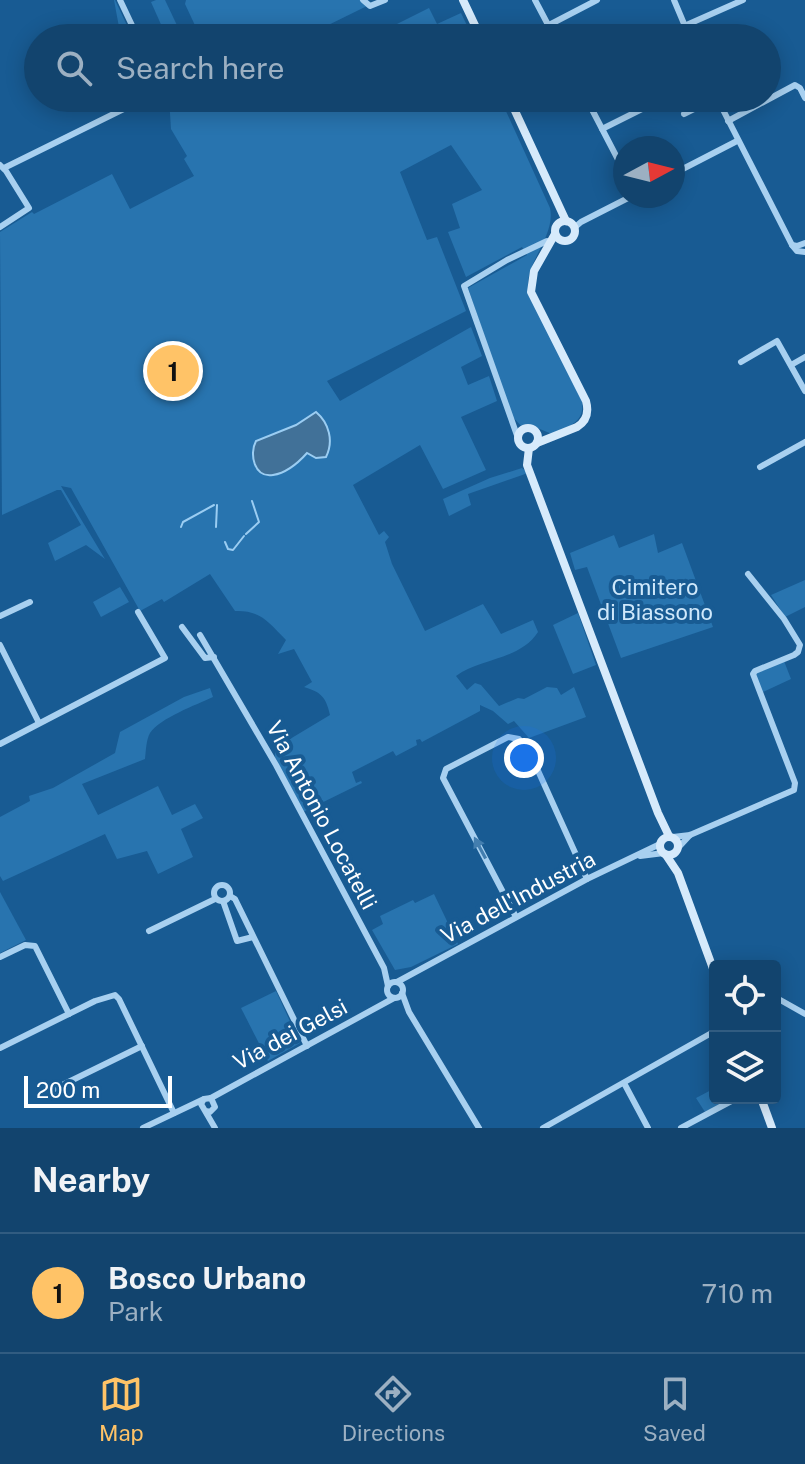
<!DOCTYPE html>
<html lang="en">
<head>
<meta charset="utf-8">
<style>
  :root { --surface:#12446e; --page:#1f4e76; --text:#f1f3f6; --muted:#9cb0c2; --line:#315c81; --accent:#ffc367 }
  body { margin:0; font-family:"Public Sans",sans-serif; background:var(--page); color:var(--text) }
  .controls { position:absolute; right:24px; bottom:24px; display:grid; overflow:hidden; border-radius:8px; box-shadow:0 4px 20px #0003 }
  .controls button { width:72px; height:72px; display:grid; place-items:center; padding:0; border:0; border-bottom:2px solid var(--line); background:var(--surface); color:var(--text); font:40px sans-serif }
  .compass { position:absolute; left:613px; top:136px; width:72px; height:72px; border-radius:50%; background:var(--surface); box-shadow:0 4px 20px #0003; rotate:83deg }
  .scale { position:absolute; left:24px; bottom:20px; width:148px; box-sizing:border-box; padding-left:8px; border:4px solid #fff; border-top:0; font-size:22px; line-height:28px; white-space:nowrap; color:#fff; -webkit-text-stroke:6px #185b93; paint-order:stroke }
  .you { position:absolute; left:524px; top:758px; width:28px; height:28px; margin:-20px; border:6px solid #fff; border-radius:50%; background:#1a73e8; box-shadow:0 0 0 12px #1a73e833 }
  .badge { display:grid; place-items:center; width:52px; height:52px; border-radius:50%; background:var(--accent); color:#111; font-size:26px; font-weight:700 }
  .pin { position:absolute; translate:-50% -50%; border:4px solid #fff; box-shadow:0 2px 8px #0006 }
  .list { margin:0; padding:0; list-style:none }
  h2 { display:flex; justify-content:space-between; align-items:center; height:104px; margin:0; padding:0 32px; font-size:34px }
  h2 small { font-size:26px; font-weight:400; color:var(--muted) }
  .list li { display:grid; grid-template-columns:52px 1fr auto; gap:24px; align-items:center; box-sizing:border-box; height:120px; padding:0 32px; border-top:2px solid var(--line) }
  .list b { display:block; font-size:30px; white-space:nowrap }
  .list p { margin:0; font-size:26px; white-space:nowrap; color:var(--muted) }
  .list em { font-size:26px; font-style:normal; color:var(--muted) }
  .icon { flex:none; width:44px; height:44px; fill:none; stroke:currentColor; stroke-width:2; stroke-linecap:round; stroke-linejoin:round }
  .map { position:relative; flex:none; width:805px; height:1128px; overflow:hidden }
  .search { position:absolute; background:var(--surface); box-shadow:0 4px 20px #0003; left:24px; right:24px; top:24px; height:88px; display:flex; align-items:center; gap:20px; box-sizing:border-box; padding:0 28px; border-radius:44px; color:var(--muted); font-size:30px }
  .sheet { height:224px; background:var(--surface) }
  nav { display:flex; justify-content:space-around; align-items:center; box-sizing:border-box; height:112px; border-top:2px solid var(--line); background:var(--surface); font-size:22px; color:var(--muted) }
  nav a { display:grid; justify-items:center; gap:4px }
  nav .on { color:var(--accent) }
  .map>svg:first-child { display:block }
</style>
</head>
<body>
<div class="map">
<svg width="805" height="1128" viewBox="0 0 805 1128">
  <rect width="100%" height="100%" fill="#185b93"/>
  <!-- green -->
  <g fill="#2874af">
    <path d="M 114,0 L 115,0 L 133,38 L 121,38 Z"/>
    <path d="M 156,0 L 165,0 L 183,38 L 167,38 L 151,2 Z"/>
    <path d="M 186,0 L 364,0 L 367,6 L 308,35 L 308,38 L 196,38 L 200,36 L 185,4 Z"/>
    <path d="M 429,8 L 437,24 L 461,13 L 473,38 L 389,38 L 385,30 Z"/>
    <path d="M 169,98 L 500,98 L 550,208 C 556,236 526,260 528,289 L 582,401 C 585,423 569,426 552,434 L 530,425 L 522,427 L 511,415 L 468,288 L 527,255 L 522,247 L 466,277 L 448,232 L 460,228 L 452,204 L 482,190 L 451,145 L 400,172 L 427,240 L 437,237 L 466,311 L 327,381 L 340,401 L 471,327 L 482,356 L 461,367 L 468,385 L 489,376 L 497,401 L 461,417 L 486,470 L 443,489 L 420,445 L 353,485 L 379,535 L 384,531 L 389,537 L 385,542 L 392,564 L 425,631 L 483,604 L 501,634 L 533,620 L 538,632 C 520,660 481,658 456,676 L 467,690 L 475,683 L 481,685 L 499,706 L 518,698 L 524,699 L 547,687 L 557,688 L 561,695 L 574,687 L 586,717 L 529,738 L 514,721 L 508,724 L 493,711 L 480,705 L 480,711 L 422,742 L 420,739 L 416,740 L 417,745 L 396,756 L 393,751 L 352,772 L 356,783 L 361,781 L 362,783 L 303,812 L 275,759 L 275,748 L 330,715 C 326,697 321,692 304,687 L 312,682 L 294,649 L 278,654 L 286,640 C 269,623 261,610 235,611 L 210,574 L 164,602 L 162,599 L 140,611 L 71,488 L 61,486 L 105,559 L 86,545 L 55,561 L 48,543 L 81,525 L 61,490 L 57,490 L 2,515 L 0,232 L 32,212 L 34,214 L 112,174 L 130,209 L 194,176 L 184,159 L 187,156 L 171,129 Z"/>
    <path d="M 522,468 L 528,473 L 468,494 L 471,505 L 449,516 L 443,499 L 490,478 Z"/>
    <path d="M 654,534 L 658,553 L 682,543 L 713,627 L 621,658 L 587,567 L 575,570 L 570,553 L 614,535 L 619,548 Z"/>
    <path d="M 805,580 L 805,607 L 785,617 L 771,595 Z"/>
    <path d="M 120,587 L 129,602 L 101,617 L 93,602 Z"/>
    <path d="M 578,613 L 596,665 L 573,674 L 553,625 Z"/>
    <path d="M 784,661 L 791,679 L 761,693 L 755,676 L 756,673 Z"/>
    <path d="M 210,688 L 213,697 C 196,705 160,718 150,733 C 146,740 146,751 145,759 L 82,784 L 98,815 L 158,786 L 172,815 L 195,804 L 203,818 L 181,829 L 193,857 L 158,874 L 147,851 L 117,859 L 105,834 L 3,881 L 0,876 L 0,817 L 30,801 L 29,796 L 53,788 L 115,753 L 120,732 L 184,697 Z"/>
    <path d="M 0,892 L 26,940 L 0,953 Z"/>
    <path d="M 434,894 L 458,944 L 411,967 L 395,970 L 372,930 L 383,924 L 380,916 L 413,900 L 415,903 Z"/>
    <path d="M 276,991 L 300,1043 L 268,1061 L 241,1008 Z"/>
    <path d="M 715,1088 L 715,1098 L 730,1098 L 705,1112 L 696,1098 Z"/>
  </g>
  <!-- water -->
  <path fill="#417198" stroke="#9bcdf2" stroke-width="2" d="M 316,412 C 329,423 334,441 326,457 L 316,458 L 307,453 C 299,462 286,473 273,475 C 254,478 249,454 256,441 L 296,425 Z"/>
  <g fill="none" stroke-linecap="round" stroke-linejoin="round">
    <!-- stream -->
    <g stroke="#9bcdf2" stroke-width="2">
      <path d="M 181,527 L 183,522 L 214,505"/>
      <path d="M 216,527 L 217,505"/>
      <path d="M 246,534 L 259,522 L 252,501"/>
      <path d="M 225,542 L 228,549 L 233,550 L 244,536"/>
    </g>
    <!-- street -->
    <g stroke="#a8d0f0" stroke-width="6">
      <path d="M 120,0 L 138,38"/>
      <path d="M 363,0 L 370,6 L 385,0"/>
      <path d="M 535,0 L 555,38"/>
      <path d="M 674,0 L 690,38"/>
      <path d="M 524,38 L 597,0"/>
      <path d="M 657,38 L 743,0"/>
      <path d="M 717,38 L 739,29 L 746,38"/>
      <path d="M 586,98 L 625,173"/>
      <path d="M 717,98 L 792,245 L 797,251 L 805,252"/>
      <path d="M 684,114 L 716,98"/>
      <path d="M 728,121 L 795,85 L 800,88 L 805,98"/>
      <path d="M 602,129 L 664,98"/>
      <path d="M 0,165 L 6,171 L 29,208 L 0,227"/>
      <path d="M 4,168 L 146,98"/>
      <path d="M 673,174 L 737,141"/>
      <path d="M 574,228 L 581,222 L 632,196"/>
      <path d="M 792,245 L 797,246 L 805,243"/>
      <path d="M 741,362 L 777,341 L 805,391"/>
      <path d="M 791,365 L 805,357"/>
      <path d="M 519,441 L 464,286 L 507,260 L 547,241"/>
      <path d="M 760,467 L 805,442"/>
      <path d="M 0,616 L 30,602"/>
      <path d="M 182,627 L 205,658 L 214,657"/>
      <path d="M 200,635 L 276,765 L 384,968 L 388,986"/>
      <path d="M 0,645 L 39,723"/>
      <path d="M 0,744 L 165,658 L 138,612"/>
      <path d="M 673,837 L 690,835 L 794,790 L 795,783 L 753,674 L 755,671 L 794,655 L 798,652 L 800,645 L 784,619 L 748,574"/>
      <path d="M 678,848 L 690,835"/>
      <path d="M 640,856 L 664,853"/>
      <circle cx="222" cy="893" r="8"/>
      <path d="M 230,896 L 235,899 L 307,1046"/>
      <path d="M 223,901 L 237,941 L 253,937"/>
      <path d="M 516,917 L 443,778 L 446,769 L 508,737 L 519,739 L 535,764 L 587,879"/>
      <path d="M 149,931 L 215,899"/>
      <path d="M 0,957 L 25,945 L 35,946 L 69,1014"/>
      <path d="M 397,982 L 587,879 L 660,844"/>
      <circle cx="395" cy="990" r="8"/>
      <path d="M 402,993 L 409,1012 L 479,1128"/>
      <path d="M 775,997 L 805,1014"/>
      <path d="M 0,1048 L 95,1001 L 115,995 L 119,999 L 174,1113"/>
      <path d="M 624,1083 L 648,1128"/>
      <path d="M 50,1091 L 142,1046"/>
      <path d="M 211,1098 L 394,998"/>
      <path d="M 206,1111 L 210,1112 L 215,1107 L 211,1098 L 204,1099 L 201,1104 L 215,1128"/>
      <path d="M 143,1128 L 204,1099"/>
      <path d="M 543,1128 L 715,1031"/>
      <path d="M 681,1128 L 737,1098"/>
    </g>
    <!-- secondary -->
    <g stroke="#d6eafb" stroke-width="8">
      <path d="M 463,0 L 481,38"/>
      <path d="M 509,98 L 566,221"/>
      <circle cx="565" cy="231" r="10"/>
      <circle cx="528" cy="438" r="10"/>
      <path d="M 537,443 L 577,427 C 587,421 589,412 586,401 L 531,292 L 534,271 L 555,234"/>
      <path d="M 529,448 L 527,465 L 658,813 L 669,836"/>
      <circle cx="669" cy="846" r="9"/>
      <path d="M 666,855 L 678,873 L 715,974"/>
      <path d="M 761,1098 L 772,1128"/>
    </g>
  </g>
  <!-- one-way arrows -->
  <defs><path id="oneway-solid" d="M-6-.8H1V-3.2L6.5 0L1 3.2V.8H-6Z" transform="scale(2)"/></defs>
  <use fill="#437eaf" href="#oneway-solid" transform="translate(480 848) rotate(-118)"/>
  <g text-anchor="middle" stroke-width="8" stroke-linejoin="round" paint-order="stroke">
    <!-- park labels -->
    <g font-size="22" fill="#cfe8fb" stroke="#185b93">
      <text x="655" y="595">Cimitero<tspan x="655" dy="25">di Biassono</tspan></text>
    </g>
    <!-- street labels -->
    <g font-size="22" fill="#fff" stroke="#185b93">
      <text transform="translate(322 815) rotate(62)" y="8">Via Antonio Locatelli</text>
      <text transform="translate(518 897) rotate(-28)" y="8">Via dell'Industria</text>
      <text transform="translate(290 1034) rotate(-28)" y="8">Via dei Gelsi</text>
    </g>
  </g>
</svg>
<div class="controls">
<button><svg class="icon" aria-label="locate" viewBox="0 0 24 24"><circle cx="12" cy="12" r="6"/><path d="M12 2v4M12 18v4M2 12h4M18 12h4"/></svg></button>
<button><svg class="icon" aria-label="layers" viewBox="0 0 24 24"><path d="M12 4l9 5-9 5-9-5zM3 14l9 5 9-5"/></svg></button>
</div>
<svg class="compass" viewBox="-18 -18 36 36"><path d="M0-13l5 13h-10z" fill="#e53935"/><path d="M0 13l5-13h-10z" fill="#9cb0c2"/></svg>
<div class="scale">200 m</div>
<div class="you"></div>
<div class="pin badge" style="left:173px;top:371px">1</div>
<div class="search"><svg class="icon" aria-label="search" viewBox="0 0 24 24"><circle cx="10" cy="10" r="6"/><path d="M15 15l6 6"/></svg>Search here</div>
</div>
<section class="sheet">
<h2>Nearby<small></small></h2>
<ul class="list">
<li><span class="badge">1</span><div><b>Bosco Urbano</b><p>Park</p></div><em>710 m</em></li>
</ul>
</section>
<nav>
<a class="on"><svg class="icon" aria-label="map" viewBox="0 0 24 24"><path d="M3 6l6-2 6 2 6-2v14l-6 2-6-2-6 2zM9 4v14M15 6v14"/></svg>Map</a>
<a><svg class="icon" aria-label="directions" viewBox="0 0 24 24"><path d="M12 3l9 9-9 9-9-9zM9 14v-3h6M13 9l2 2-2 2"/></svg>Directions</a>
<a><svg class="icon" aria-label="saved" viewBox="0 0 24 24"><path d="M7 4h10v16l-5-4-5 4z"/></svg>Saved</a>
</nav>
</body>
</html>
